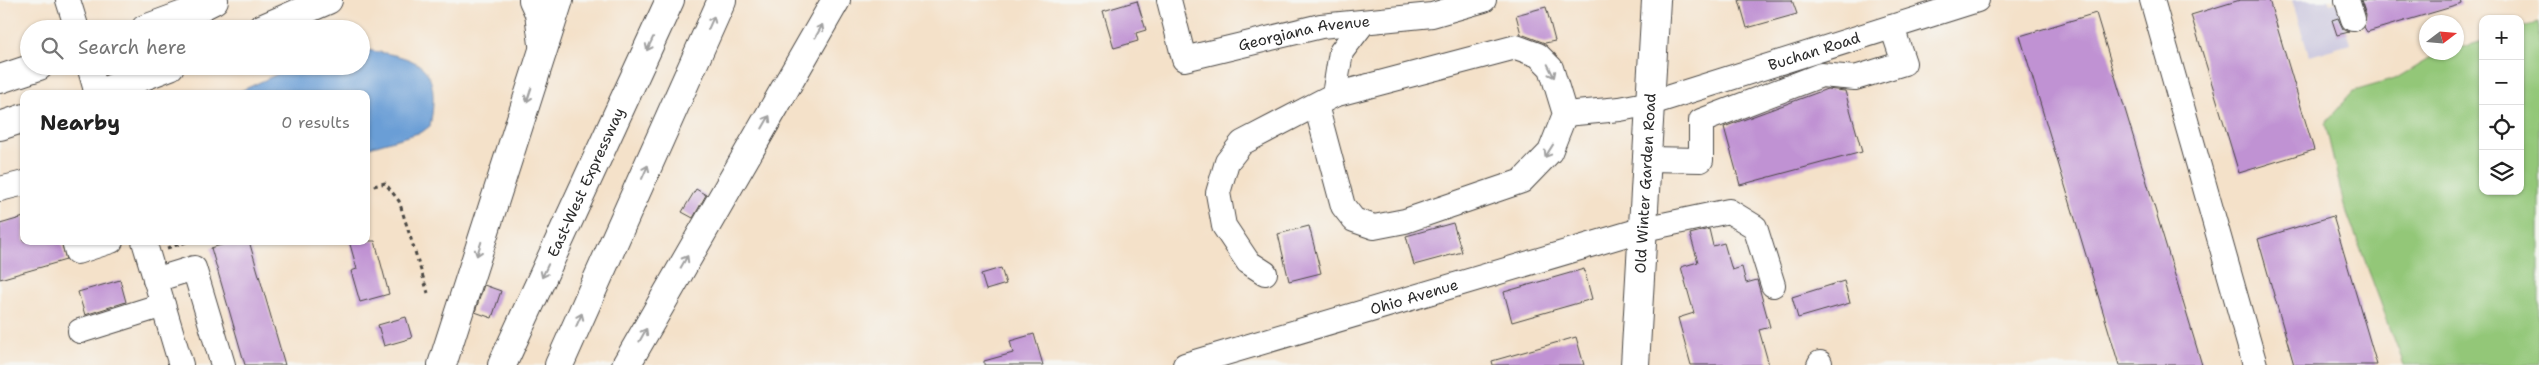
<!DOCTYPE html>
<html lang="en">
<head>
<meta charset="utf-8">
<style>
  :root { --surface:#fff; --page:#f2f2f2; --text:#222; --muted:#767676; --line:#e0e0e0 }
  body { margin:0; font-family:"Shantell Sans",sans-serif; background:var(--page); color:var(--text) }
  .controls { position:absolute; right:15px; top:15px; display:grid; overflow:hidden; border-radius:10px; box-shadow:0 1px 4px #0004 }
  .controls button { width:45px; height:45px; display:grid; place-items:center; padding:0; border:0; border-bottom:1px solid var(--line); background:var(--surface); color:var(--text); font:25px sans-serif }
  .compass { position:absolute; left:2419px; top:15px; width:45px; height:45px; border-radius:50%; background:var(--surface); box-shadow:0 1px 4px #0004; rotate:74deg }
  .list { margin:0; padding:0; list-style:none }
  h2 { display:flex; justify-content:space-between; align-items:center; height:65px; margin:0; padding:0 20px; font-size:21px }
  h2 small { font-size:16px; font-weight:400; color:var(--muted) }
  .icon { flex:none; width:28px; height:28px; fill:none; stroke:currentColor; stroke-width:2; stroke-linecap:round; stroke-linejoin:round }
  .map { position:relative; flex:none; width:2539px; height:365px; overflow:hidden }
  .search { position:absolute; background:var(--surface); box-shadow:0 1px 4px #0004; left:20px; top:20px; width:350px; height:55px; display:flex; align-items:center; gap:12px; box-sizing:border-box; padding:0 18px; border-radius:28px; color:var(--muted); font-size:19px }
  .panel { position:absolute; background:var(--surface); box-shadow:0 1px 4px #0004; left:20px; top:90px; width:350px; height:155px; border-radius:10px }
  .map>svg:first-child { display:block }
</style>
</head>
<body>
<div class="map">
<svg width="2539" height="365" viewBox="0 0 2539 365">
  <rect width="100%" height="100%" fill="#f6f6f2"/>
  <filter id="ink" filterUnits="userSpaceOnUse"><feTurbulence type="fractalNoise" baseFrequency=".02" numOctaves="2"/><feDisplacementMap in="SourceGraphic" scale="10" xChannelSelector="R" yChannelSelector="G"/><feConvolveMatrix kernelMatrix="1 2 1 2 8 2 1 2 1" color-interpolation-filters="sRGB"/></filter>
  <filter id="wash" filterUnits="userSpaceOnUse"><feTurbulence type="fractalNoise" baseFrequency=".0096" numOctaves="4" result="noise"/><feDisplacementMap in="SourceGraphic" scale="20" xChannelSelector="R" yChannelSelector="G"/><feGaussianBlur stdDeviation="1.12" result="paint"/><feColorMatrix in="noise" values="0 0 0 0 0 0 0 0 0 0 0 0 0 0 0 0 0 1.4 0 .05"/><feComposite in="paint" operator="in"/></filter>
  <g filter="url(#wash)">
    <rect width="100%" height="100%" fill="#f4e1c9"/>
    <!-- industrial -->
    <path fill="#c4c0db" d="M 2292,0 L 2328,0 L 2330,4 L 2338,2 L 2350,44 L 2309,56 Z"/>
    <!-- green -->
    <path fill="#93c778" stroke="#5f7952" d="M 2539,22 L 2539,365 L 2404,365 L 2344,205 L 2325,123 L 2354,91 L 2395,79 L 2432,57 L 2446,53 L 2456,52 L 2457,49 L 2483,41 L 2483,191 L 2520,191 L 2520,28 Z"/>
    <!-- water -->
    <path fill="#6a9ed6" stroke="#4a6480" d="M 361,49 C 415,58 443,60 430,126 L 422,132 L 366,148 L 366,94 L 234,94 L 295,66 L 361,66 Z"/>
    <g id="blocks">
      <!-- building -->
      <g fill="#c092d3">
        <path d="M 1739,0 L 1792,0 L 1797,14 L 1747,28 Z"/>
        <path d="M 2240,0 L 2269,0 L 2314,150 L 2239,173 L 2191,15 Z"/>
        <path d="M 2361,0 L 2461,0 L 2462,4 L 2367,32 L 2364,27 L 2366,15 Z"/>
        <path d="M 1137,1 L 1146,30 L 1136,33 L 1138,41 L 1114,48 L 1103,11 Z"/>
        <path d="M 1546,7 L 1555,41 L 1545,43 L 1521,34 L 1516,15 Z"/>
        <path d="M 2096,13 L 2202,365 L 2119,365 L 2020,36 Z"/>
        <path d="M 2338,18 L 2343,29 L 2349,32 L 2337,35 L 2332,20 Z"/>
        <path d="M 1827,89 L 1845,91 L 1862,152 L 1740,185 L 1724,127 Z"/>
        <path d="M 696,189 L 706,195 L 693,218 L 682,212 Z"/>
        <path d="M 2333,216 L 2377,365 L 2294,365 L 2258,239 Z"/>
        <path d="M 24,217 L 24,241 L 61,241 L 66,260 L 0,279 L 0,224 Z"/>
        <path d="M 1453,223 L 1462,252 L 1414,265 L 1406,236 Z"/>
        <path d="M 1309,226 L 1321,273 L 1289,281 L 1278,234 Z"/>
        <path d="M 1709,229 L 1713,246 L 1724,243 L 1732,270 L 1742,267 L 1746,283 L 1757,280 L 1770,327 L 1759,330 L 1769,365 L 1691,365 L 1678,318 L 1694,313 L 1681,267 L 1698,262 L 1690,234 Z"/>
        <path d="M 235,241 L 249,241 L 285,365 L 245,365 L 211,248 Z"/>
        <path d="M 349,241 L 375,241 L 389,294 L 360,302 L 351,271 L 357,269 Z"/>
        <path d="M 1001,268 L 1006,284 L 986,290 L 981,274 Z"/>
        <path d="M 1584,269 L 1592,299 L 1512,322 L 1504,292 Z"/>
        <path d="M 120,280 L 126,302 L 85,315 L 78,292 Z"/>
        <path d="M 1844,281 L 1850,303 L 1798,318 L 1792,297 Z"/>
        <path d="M 484,285 L 501,291 L 492,318 L 475,312 Z"/>
        <path d="M 406,317 L 412,338 L 384,346 L 378,325 Z"/>
        <path d="M 1034,334 L 1043,365 L 984,365 L 984,361 L 1013,353 L 1010,341 Z"/>
        <path d="M 1576,337 L 1584,365 L 1493,365 L 1492,361 Z"/>
      </g>
    </g>
  </g>
  <g filter="url(#ink)">
    <use href="#blocks" fill-opacity="0" stroke="#494643" stroke-width="1"/>
    <g fill="none" stroke-linecap="round" stroke-linejoin="round">
      <defs>
        <g id="minor">
          <path d="M 68,0 L 77,29"/>
          <path id="s1" d="M 1169,0 L 1184,59 L 1321,26 L 1432,15 L 1484,0"/>
          <path d="M 2152,0 L 2255,365"/>
          <path d="M 2347,0 L 2353,19"/>
          <path d="M 89,66 L 97,94"/>
          <path d="M 1334,95 L 1341,52 L 1364,22"/>
          <path id="s2" d="M 1565,114 L 1620,109 L 1651,103 L 1977,0"/>
          <path d="M 1648,159 L 1701,160 L 1701,121 L 1821,75 L 1855,78 L 1904,63 L 1892,27"/>
          <path d="M 0,189 L 24,183"/>
          <path d="M 74,241 L 77,252 L 111,241"/>
          <path d="M 144,241 L 181,365"/>
          <path d="M 1265,273 L 1248,262 L 1224,226 L 1218,193 L 1227,162 L 1242,143 L 1334,95 L 1516,47 L 1538,55 L 1551,68 L 1565,114 L 1550,152 L 1522,181 L 1405,221 L 1374,227 L 1354,220 L 1343,206 L 1316,105"/>
          <path d="M 155,280 L 194,268 L 223,365"/>
          <path d="M 80,331 L 163,305"/>
          <path id="s3" d="M 1185,365 L 1644,229 L 1729,211 L 1755,227 L 1773,285"/>
          <path d="M 1819,365 L 1820,363"/>
        </g>
        <g id="major">
          <path d="M 145,29 L 186,14 L 214,0"/>
          <path d="M 261,29 L 328,0"/>
          <path d="M 0,79 L 39,66"/>
          <path d="M 97,94 L 170,66"/>
          <path d="M 0,126 L 24,118"/>
          <path id="s4" d="M 1635,365 L 1656,0"/>
        </g>
        <g id="highway">
          <path d="M 533,0 L 539,13 L 543,44"/>
          <path d="M 442,365 L 559,0"/>
          <path id="s5" d="M 502,365 L 670,0"/>
          <path d="M 559,365 L 722,0"/>
          <path d="M 626,365 L 836,0"/>
        </g>
      </defs>
      <!-- minor casing -->
      <use href="#minor" stroke="#494643" stroke-width="26"/>
      <!-- major casing -->
      <use href="#major" stroke="#494643" stroke-width="30"/>
      <!-- highway casing -->
      <use href="#highway" stroke="#494643" stroke-width="30"/>
      <!-- path -->
      <g stroke="#494643" stroke-width="3" stroke-dasharray="4 4" stroke-linecap="butt">
        <path d="M 366,188 L 385,183 L 399,201 L 428,293"/>
        <path d="M 167,248 L 190,241"/>
      </g>
      <!-- minor -->
      <use href="#minor" stroke="#fff" stroke-width="24"/>
      <!-- major -->
      <use href="#major" stroke="#fff" stroke-width="28"/>
      <!-- highway -->
      <use href="#highway" stroke="#fff" stroke-width="28"/>
    </g>
    <!-- one-way arrows -->
    <defs><path id="oneway-shaft" d="M-6 0H5M1.5-3L5.5 0L1.5 3" fill="none" stroke-width="1.6" stroke-linecap="round" stroke-linejoin="round" transform="scale(1.25)"/></defs>
    <g stroke="#a0a0a0">
      <use href="#oneway-shaft" transform="translate(711 23) rotate(-66)"/>
      <use href="#oneway-shaft" transform="translate(819 31) rotate(-61)"/>
      <use href="#oneway-shaft" transform="translate(650 44) rotate(115)"/>
      <use href="#oneway-shaft" transform="translate(1551 71) rotate(64)"/>
      <use href="#oneway-shaft" transform="translate(529 95) rotate(108)"/>
      <use href="#oneway-shaft" transform="translate(766 122) rotate(-60)"/>
      <use href="#oneway-shaft" transform="translate(1549 151) rotate(122)"/>
      <use href="#oneway-shaft" transform="translate(645 172) rotate(-66)"/>
      <use href="#oneway-shaft" transform="translate(479 249) rotate(108)"/>
      <use href="#oneway-shaft" transform="translate(684 262) rotate(-60)"/>
      <use href="#oneway-shaft" transform="translate(545 271) rotate(115)"/>
      <use href="#oneway-shaft" transform="translate(579 320) rotate(-66)"/>
      <use href="#oneway-shaft" transform="translate(643 335) rotate(-61)"/>
    </g>
  </g>
  <g text-anchor="middle" stroke-width="4.5" stroke-linejoin="round" paint-order="stroke">
    <!-- street labels -->
    <g font-size="15" fill="#2b2b2b" stroke="#f6f6f2">
      <text dy="5" stroke="none"><textPath href="#s1" startOffset="184">Georgiana Avenue</textPath></text>
      <text dy="5" stroke="none"><textPath href="#s2" startOffset="258">Buchan Road</textPath></text>
      <text dy="5" stroke="none"><textPath href="#s5" startOffset="201">East-West Expressway</textPath></text>
      <text dy="5" stroke="none"><textPath href="#s4" startOffset="182">Old Winter Garden Road</textPath></text>
      <text dy="5" stroke="none"><textPath href="#s3" startOffset="239">Ohio Avenue</textPath></text>
    </g>
  </g>
</svg>
<div class="controls">
<button>+</button>
<button>−</button>
<button><svg class="icon" aria-label="locate" viewBox="0 0 24 24"><circle cx="12" cy="12" r="6"/><path d="M12 2v4M12 18v4M2 12h4M18 12h4"/></svg></button>
<button><svg class="icon" aria-label="layers" viewBox="0 0 24 24"><path d="M12 4l9 5-9 5-9-5zM3 14l9 5 9-5"/></svg></button>
</div>
<svg class="compass" viewBox="-18 -18 36 36"><path d="M0-13l5 13h-10z" fill="#e53935"/><path d="M0 13l5-13h-10z" fill="#767676"/></svg>
<div class="search"><svg class="icon" aria-label="search" viewBox="0 0 24 24"><circle cx="10" cy="10" r="6"/><path d="M15 15l6 6"/></svg>Search here</div>
<section class="panel">
<h2>Nearby<small>0 results</small></h2>
<ul class="list">
</ul>
</section>
</div>
</body>
</html>
